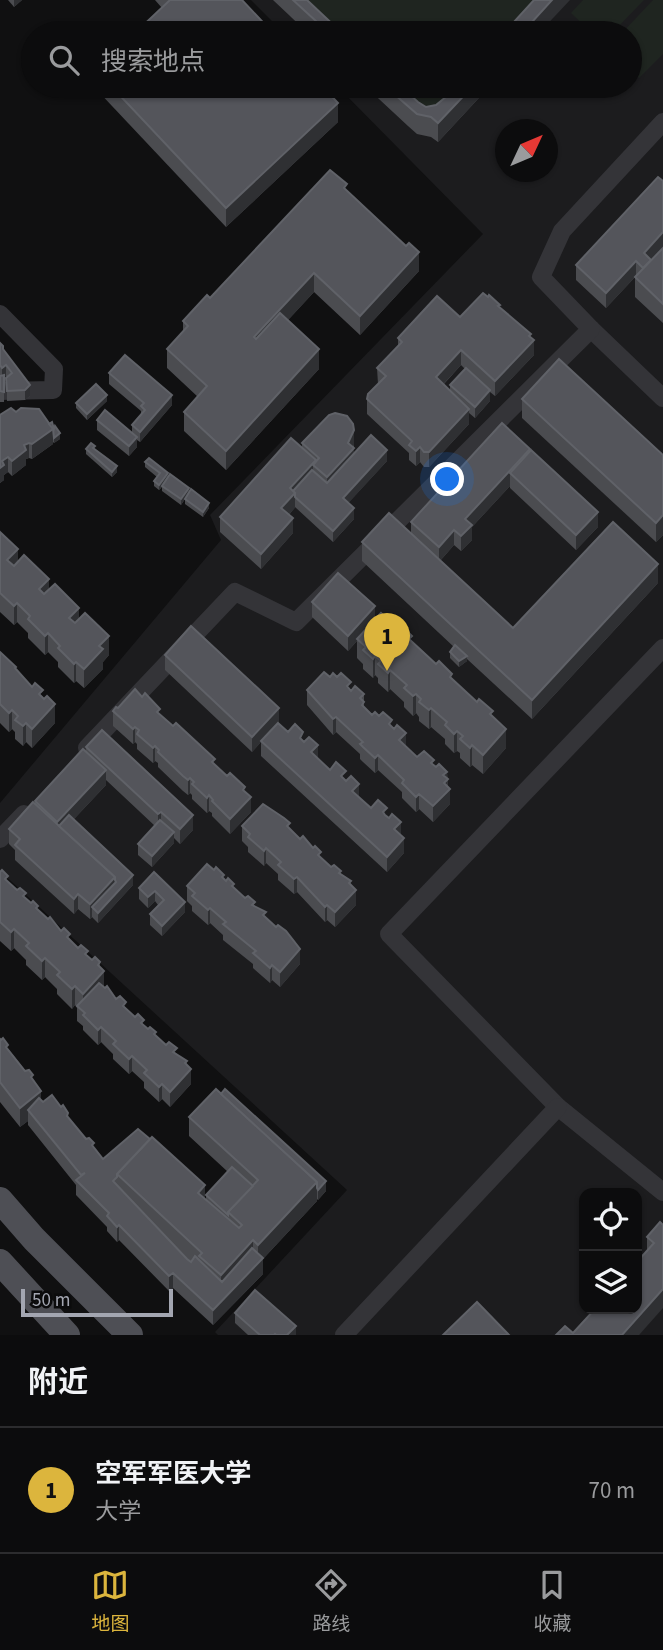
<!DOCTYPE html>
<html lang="zh">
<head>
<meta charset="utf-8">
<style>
  :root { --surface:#0c0c0d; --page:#151516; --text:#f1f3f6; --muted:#9a9b9d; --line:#2c2c2e; --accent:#dcb53d }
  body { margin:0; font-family:"Source Sans 3","Noto Sans SC",sans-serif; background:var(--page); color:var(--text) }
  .controls { position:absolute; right:21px; bottom:21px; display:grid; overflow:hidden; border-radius:14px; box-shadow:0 2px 5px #0004 }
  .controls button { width:63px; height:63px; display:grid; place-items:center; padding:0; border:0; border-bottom:2px solid var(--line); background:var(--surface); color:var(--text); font:35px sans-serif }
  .compass { position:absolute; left:495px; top:119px; width:63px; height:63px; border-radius:50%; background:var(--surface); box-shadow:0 2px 5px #0004; rotate:46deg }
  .scale { position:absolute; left:21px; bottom:18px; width:152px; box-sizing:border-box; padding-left:7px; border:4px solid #a3a6b1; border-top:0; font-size:19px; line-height:24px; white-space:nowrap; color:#a3a6b1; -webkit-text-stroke:5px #0b0b0c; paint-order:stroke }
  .you { position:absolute; left:448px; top:480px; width:24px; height:24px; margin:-18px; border:5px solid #fff; border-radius:50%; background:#1a73e8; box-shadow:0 0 0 10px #1a73e833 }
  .badge { display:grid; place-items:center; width:46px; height:46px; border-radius:50%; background:var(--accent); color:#111; font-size:23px; font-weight:700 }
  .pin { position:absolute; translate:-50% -58px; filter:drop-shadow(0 2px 4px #0008) }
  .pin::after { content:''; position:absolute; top:37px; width:24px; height:21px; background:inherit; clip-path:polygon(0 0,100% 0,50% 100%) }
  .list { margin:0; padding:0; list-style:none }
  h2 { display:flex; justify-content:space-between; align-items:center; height:91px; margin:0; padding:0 28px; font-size:30px }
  h2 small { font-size:23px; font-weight:400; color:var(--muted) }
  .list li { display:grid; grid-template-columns:46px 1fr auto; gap:21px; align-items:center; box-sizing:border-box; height:126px; padding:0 28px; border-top:2px solid var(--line) }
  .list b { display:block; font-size:26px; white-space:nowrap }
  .list p { margin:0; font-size:23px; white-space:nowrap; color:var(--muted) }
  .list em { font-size:23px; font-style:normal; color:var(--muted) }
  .icon { flex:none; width:38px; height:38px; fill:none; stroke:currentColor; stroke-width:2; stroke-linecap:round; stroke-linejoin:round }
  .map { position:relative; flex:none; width:663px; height:1335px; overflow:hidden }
  .search { position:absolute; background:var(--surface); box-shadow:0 2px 5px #0004; left:21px; right:21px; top:21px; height:77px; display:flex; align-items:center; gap:18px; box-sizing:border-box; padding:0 24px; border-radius:38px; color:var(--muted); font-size:26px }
  .sheet { height:217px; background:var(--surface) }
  nav { display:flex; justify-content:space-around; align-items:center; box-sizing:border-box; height:98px; border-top:2px solid var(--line); background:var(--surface); font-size:19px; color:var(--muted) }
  nav a { display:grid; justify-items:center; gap:4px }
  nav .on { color:var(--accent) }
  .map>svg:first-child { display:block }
</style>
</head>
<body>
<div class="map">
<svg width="663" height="1335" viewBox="0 0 663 1335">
  <rect width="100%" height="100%" fill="#101011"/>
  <!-- built -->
  <path fill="#1c1c1e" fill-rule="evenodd" d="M 251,0 L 663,0 L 663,1335 L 218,1335 L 215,1332 L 347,1190 L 0,871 L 0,803 L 221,540 L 210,515 L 483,234 L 337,86 L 630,86 L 630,33 L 284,33 ZM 505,130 L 548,130 L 548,172 L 505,172 ZM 584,1193 L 637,1193 L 637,1309 L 584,1309 Z"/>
  <!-- green -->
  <g fill="#1f2520">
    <path d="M 307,0 L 536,0 L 506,33 L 343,33 Z"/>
    <path d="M 583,0 L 644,0 L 612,33 L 592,33 L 571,13 Z"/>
    <path d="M 653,0 L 663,0 L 663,54 L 639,78 L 630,69 L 630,33 L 622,33 Z"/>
    <path d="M 400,86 L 457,86 L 431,114 Z"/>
  </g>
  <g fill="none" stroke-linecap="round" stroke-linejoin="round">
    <!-- street -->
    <g stroke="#343438" stroke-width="18">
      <path d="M 0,314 L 54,369 L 53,390 L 0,391"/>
      <path d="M 591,329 L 663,398"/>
      <path d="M 663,648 L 389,934 L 558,1107 L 663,1192"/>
      <path d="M 87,748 L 235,592 L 296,622 L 591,329 L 541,277 L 562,231 L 663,122"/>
      <path d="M 0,839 L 24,814"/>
      <path d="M 344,1335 L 558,1107"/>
    </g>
    <!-- primary -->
    <g stroke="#4e4f55" stroke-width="26">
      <path d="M 0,1200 L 34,1239 L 130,1335"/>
      <path d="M 0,1262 L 67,1335"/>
    </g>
  </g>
  <!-- wall -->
  <g fill="#4b4c50" fill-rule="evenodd">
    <path d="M 8,0 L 22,0 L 14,7 Z"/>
    <path d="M 155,0 L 242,0 L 162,8 Z"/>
    <path d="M 273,0 L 307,0 L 342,33 L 308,33 Z"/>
    <path d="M 96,86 L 322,86 L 338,122 L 226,227 L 96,89 Z"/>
    <path d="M 365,86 L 400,86 L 418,102 L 426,107 L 436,105 L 447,96 L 456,86 L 490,86 L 438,142 L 431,137 L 417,134 L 408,126 Z"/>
    <path d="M 347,190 L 419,271 L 360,335 L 314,292 L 288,320 L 319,369 L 226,470 L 184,431 L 184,412 L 198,397 L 167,368 L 167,349 L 183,332 L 183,321 L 210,298 Z"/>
    <path d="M 663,248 L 663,323 L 635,297 L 635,277 L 636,276 L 606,308 L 576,280 L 576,265 Z"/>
    <path d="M 500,308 L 531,337 L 534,355 L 495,396 L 490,392 L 490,401 L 475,418 L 469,413 L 469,424 L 429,467 L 424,467 L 420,462 L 416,466 L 409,460 L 409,453 L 367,414 L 367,399 L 378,384 L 377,368 L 398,346 L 398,338 L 460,317 ZM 461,365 L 465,369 L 450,385 L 450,390 L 444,384 Z"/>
    <path d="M 0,343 L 30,396 L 25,400 L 7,401 L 7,377 L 6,376 L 4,377 L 4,402 L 0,402 Z"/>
    <path d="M 109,373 L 172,405 L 140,442 L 137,440 L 137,447 L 129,456 L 97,430 L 97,420 L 132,433 L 132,425 L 141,414 L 141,411 L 109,384 Z"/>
    <path d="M 522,399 L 663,455 L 663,535 L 656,542 L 522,418 Z"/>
    <path d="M 107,401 L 87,420 L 76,408 L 76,403 Z"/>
    <path d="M 16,412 L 49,424 L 54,429 L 60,439 L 54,443 L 53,442 L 53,444 L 32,459 L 29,458 L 26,459 L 26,465 L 12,476 L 8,472 L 4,475 L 4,480 L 0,483 L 0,415 Z"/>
    <path d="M 302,443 L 354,445 L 354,453 L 387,461 L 348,503 L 354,519 L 333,542 L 295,507 L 289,515 L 293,533 L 261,569 L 220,532 L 220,517 L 302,448 Z"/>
    <path d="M 86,449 L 95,449 L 117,472 L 112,477 L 86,454 Z"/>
    <path d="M 530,451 L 598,527 L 576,550 L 510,488 L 510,486 L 472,527 L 472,540 L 461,551 L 454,545 L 440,561 L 513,628 L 658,583 L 532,719 L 467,659 L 467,661 L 459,667 L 450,658 L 450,652 L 454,647 L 362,561 L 362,542 L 411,534 L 411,522 Z"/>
    <path d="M 145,462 L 168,477 L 209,508 L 203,517 L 185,504 L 185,499 L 181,505 L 162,491 L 162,487 L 159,490 L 154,486 L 154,481 L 157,477 L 145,467 Z"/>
    <path d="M 0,532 L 18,562 L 79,619 L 109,655 L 103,662 L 103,669 L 84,688 L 76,681 L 74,683 L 58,667 L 58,662 L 48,652 L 45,655 L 28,638 L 28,633 L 17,622 L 14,625 L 0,612 Z"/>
    <path d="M 312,602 L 375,620 L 412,641 L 493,717 L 506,748 L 483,774 L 472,765 L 470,767 L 460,758 L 460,753 L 457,751 L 454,753 L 445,744 L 445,739 L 431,727 L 429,729 L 419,721 L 419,717 L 416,713 L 413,716 L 404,707 L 404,702 L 390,689 L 388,692 L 378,683 L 378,678 L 375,675 L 373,678 L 363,669 L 363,664 L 357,658 L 357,641 L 348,651 L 312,617 Z"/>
    <path d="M 0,652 L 32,687 L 43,697 L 55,723 L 32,748 L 26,742 L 23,746 L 15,739 L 15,732 L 12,729 L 9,732 L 0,723 Z"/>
    <path d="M 165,655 L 279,723 L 288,732 L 303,741 L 318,759 L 330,770 L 346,780 L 359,797 L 371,808 L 387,816 L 401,835 L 404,853 L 387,872 L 261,756 L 261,742 L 252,752 L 165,670 Z"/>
    <path d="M 330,677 L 351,690 L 364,694 L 364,708 L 372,715 L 392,727 L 406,747 L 417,757 L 447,772 L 448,786 L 450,804 L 433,822 L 419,809 L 416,812 L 402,798 L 402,792 L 378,770 L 375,773 L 363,762 L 360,759 L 360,754 L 336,732 L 333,735 L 307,705 L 307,690 Z"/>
    <path d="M 118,708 L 160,714 L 215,765 L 251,812 L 230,834 L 212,816 L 212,813 L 209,811 L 207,813 L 192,799 L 192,795 L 190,793 L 188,795 L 183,791 L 158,767 L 158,763 L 155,761 L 153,763 L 137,749 L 137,744 L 135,742 L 133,744 L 113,726 L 113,711 Z"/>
    <path d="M 86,747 L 193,830 L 180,844 L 174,838 L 174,843 L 152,867 L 138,855 L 138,844 L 155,826 L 106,780 L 106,785 L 74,819 L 133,885 L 98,923 L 92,917 L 90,919 L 78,909 L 74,914 L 15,860 L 15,850 L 9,844 L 9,829 L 35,804 L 35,801 L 86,752 Z"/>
    <path d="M 242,826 L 290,829 L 330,866 L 341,874 L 351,885 L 356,905 L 335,927 L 327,920 L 325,922 L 297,892 L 294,894 L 278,880 L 278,874 L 266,863 L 264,866 L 248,852 L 248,847 L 242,841 Z"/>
    <path d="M 0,872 L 8,882 L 100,968 L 104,987 L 144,1025 L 177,1054 L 187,1066 L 191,1084 L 170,1107 L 162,1099 L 159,1102 L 144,1088 L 144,1082 L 132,1071 L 129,1074 L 113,1059 L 113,1054 L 101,1042 L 98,1045 L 83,1030 L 83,1026 L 77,1021 L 77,1008 L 75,1005 L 72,1009 L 57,994 L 57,989 L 45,977 L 42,980 L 26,965 L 26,960 L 14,948 L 11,951 L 0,941 Z"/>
    <path d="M 154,872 L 185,912 L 162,936 L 150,925 L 150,914 L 158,905 L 155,901 L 148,908 L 139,899 L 139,888 Z"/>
    <path d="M 224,879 L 255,906 L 266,918 L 300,964 L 280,987 L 272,980 L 270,983 L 253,968 L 253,964 L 223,940 L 223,935 L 210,923 L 208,925 L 192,911 L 192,906 L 187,901 L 187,886 Z"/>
    <path d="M 0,1039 L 33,1080 L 41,1100 L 68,1117 L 103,1159 L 206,1201 L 206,1195 L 228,1172 L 189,1136 L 189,1117 L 326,1191 L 318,1200 L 317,1199 L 317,1201 L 263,1259 L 263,1274 L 213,1325 L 173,1288 L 169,1291 L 119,1240 L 117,1242 L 107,1231 L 107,1227 L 76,1195 L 76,1185 L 28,1125 L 28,1121 L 20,1127 L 0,1102 Z"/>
    <path d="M 660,1222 L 639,1335 L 573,1333 L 647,1251 L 647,1237 Z"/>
    <path d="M 235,1313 L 296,1335 L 248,1335 L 235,1323 Z"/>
  </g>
  <!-- shaded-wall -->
  <g fill="#2f3033">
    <path d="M 14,0 L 22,0 L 14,7 Z"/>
    <path d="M 552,0 L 570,0 L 539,33 L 522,33 Z"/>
    <path d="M 473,86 L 490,86 L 438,142 L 438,123 Z"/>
    <path d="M 338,103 L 338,122 L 226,227 L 226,208 Z"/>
    <path d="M 663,232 L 663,248 L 644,268 L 644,253 Z"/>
    <path d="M 419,252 L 419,271 L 360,335 L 360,316 Z"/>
    <path d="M 636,261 L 636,276 L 606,308 L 606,293 Z"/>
    <path d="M 314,273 L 314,292 L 254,357 L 254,337 Z"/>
    <path d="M 531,334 L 531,342 L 534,340 L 534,355 L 495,396 L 495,381 Z"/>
    <path d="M 319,349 L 319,369 L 226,470 L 226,451 Z"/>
    <path d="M 461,350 L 461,365 L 436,392 L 436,377 Z"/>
    <path d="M 6,365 L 6,376 L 2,379 L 2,368 Z"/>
    <path d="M 30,385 L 30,396 L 25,400 L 25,390 Z"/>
    <path d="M 490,390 L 490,401 L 475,418 L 475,407 Z"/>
    <path d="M 107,395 L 107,401 L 87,420 L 87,414 Z"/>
    <path d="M 172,395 L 172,405 L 140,442 L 140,432 Z"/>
    <path d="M 469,409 L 469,424 L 429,467 L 429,452 Z"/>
    <path d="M 53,429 L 53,444 L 32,459 L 32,444 Z"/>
    <path d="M 354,430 L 354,445 L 351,451 L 354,448 L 354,463 L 327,492 L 327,477 L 348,443 Z"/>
    <path d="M 60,433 L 60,439 L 54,443 L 54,438 Z"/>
    <path d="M 137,437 L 137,447 L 129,456 L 129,446 Z"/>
    <path d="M 29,443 L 29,458 L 26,459 L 26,465 L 12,476 L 12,461 L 24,445 Z"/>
    <path d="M 420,447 L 420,462 L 416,466 L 416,451 Z"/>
    <path d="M 530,449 L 530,464 L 510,473 L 510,486 L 472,527 L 472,540 L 461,551 L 461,536 L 465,519 Z"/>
    <path d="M 387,450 L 387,461 L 343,509 L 343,498 Z"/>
    <path d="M 8,457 L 8,472 L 4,475 L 4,480 L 0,483 L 0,468 L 2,461 Z"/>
    <path d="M 316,460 L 316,467 L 313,465 L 313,477 L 295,497 L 295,508 L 281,523 L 281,508 L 290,488 Z"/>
    <path d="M 117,466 L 117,472 L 112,477 L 112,472 Z"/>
    <path d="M 168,473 L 168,478 L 159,490 L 159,485 Z"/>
    <path d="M 189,488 L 189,493 L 181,505 L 181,499 Z"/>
    <path d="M 209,503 L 209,508 L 203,517 L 203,512 Z"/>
    <path d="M 354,508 L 354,519 L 333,542 L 333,531 Z"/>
    <path d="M 598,512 L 598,527 L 576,550 L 576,535 Z"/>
    <path d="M 663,515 L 663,535 L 656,542 L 656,523 Z"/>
    <path d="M 293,518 L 293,533 L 261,569 L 261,554 Z"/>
    <path d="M 454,530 L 454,545 L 439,562 L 439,547 Z"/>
    <path d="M 18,549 L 18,568 L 7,579 L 7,560 Z"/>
    <path d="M 658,564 L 658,583 L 532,719 L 532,700 Z"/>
    <path d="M 49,579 L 49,598 L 39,589 Z"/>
    <path d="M 17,603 L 17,622 L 14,625 L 14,606 Z"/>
    <path d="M 375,606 L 375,621 L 348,651 L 348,636 Z"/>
    <path d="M 79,608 L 79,627 L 69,618 Z"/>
    <path d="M 48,633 L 48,652 L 45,655 L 45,636 Z"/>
    <path d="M 109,636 L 109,655 L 103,662 L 103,669 L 84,688 L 84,669 L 99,646 Z"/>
    <path d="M 375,656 L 375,675 L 373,678 L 373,659 Z"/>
    <path d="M 467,656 L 467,661 L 459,667 L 459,661 Z"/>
    <path d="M 76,662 L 76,681 L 74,683 L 74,664 Z"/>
    <path d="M 390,670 L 390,689 L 388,692 L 388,673 Z"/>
    <path d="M 416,694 L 416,713 L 413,716 L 413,696 Z"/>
    <path d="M 55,704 L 55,723 L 32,748 L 32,729 Z"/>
    <path d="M 279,708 L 279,723 L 252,752 L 252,737 Z"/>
    <path d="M 431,708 L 431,727 L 429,729 L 429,710 Z"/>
    <path d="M 12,710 L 12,729 L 9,732 L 9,713 Z"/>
    <path d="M 336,717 L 336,732 L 333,735 L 333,719 Z"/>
    <path d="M 26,723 L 26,742 L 23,746 L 23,726 Z"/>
    <path d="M 135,727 L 135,742 L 133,744 L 133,729 Z"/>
    <path d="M 506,729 L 506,748 L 483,774 L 483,755 Z"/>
    <path d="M 457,731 L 457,751 L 454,753 L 454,734 Z"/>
    <path d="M 406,733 L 406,748 L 399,740 Z"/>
    <path d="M 318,745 L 318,760 L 311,752 Z"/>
    <path d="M 472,745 L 472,765 L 470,767 L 470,748 Z"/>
    <path d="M 155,746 L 155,761 L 153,763 L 153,748 Z"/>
    <path d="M 378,755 L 378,770 L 375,773 L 375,758 Z"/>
    <path d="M 106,770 L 106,785 L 57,837 L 57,822 Z"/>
    <path d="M 447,772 L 448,791 L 450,789 L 450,804 L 433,822 L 433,806 L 443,775 Z"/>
    <path d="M 190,778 L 190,793 L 188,795 L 188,780 Z"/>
    <path d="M 359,784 L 359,799 L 352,791 Z"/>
    <path d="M 419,794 L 419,809 L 416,812 L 416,797 Z"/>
    <path d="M 209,795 L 209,811 L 207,813 L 207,798 Z"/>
    <path d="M 251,797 L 251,812 L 230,834 L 230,819 Z"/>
    <path d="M 161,812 L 161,827 L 158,829 L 158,814 Z"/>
    <path d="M 193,815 L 193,830 L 180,844 L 180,829 Z"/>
    <path d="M 401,822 L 401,837 L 394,829 Z"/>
    <path d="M 174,832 L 174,843 L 152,867 L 152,856 Z"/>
    <path d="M 404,838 L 404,853 L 387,872 L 387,857 Z"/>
    <path d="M 266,848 L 266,863 L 264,866 L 264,851 Z"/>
    <path d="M 133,875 L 133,885 L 98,923 L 98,913 Z"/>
    <path d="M 115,877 L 115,892 L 92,907 L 92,917 L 90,919 L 90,904 Z"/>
    <path d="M 297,877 L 297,892 L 294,894 L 294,879 Z"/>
    <path d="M 351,881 L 351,894 L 356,890 L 356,905 L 335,927 L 335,912 Z"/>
    <path d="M 155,891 L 155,901 L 148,908 L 148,897 Z"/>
    <path d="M 78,894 L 78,909 L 74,914 L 74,899 Z"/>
    <path d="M 185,902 L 185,912 L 162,936 L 162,926 Z"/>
    <path d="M 327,905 L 327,920 L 325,922 L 325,907 Z"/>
    <path d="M 210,908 L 210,923 L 208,925 L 208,910 Z"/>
    <path d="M 14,929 L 14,948 L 11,951 L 11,932 Z"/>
    <path d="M 300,949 L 300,964 L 280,987 L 280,972 Z"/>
    <path d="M 45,958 L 45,977 L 42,980 L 42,961 Z"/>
    <path d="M 100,962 L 100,974 L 104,971 L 104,990 L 83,1011 L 83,994 Z"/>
    <path d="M 272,965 L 272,980 L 270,983 L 270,968 Z"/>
    <path d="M 75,986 L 75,1005 L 72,1009 L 72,989 Z"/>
    <path d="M 101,1027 L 101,1042 L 98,1045 L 98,1030 Z"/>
    <path d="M 132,1056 L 132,1071 L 129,1074 L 129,1059 Z"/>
    <path d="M 187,1061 L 187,1073 L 191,1069 L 191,1084 L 170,1107 L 170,1092 Z"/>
    <path d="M 162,1084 L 162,1099 L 159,1102 L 159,1087 Z"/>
    <path d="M 41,1091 L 41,1110 L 28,1110 L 28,1121 L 20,1127 L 20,1108 Z"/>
    <path d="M 326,1181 L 326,1191 L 318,1200 L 318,1190 Z"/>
    <path d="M 317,1182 L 317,1201 L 263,1259 L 263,1274 L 213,1325 L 213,1310 L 258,1263 L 258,1245 Z"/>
    <path d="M 205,1185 L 205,1205 L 198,1193 Z"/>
    <path d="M 119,1225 L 119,1240 L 117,1242 L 117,1227 Z"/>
    <path d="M 253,1240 L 253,1260 L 221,1294 L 221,1275 Z"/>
    <path d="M 173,1273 L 173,1288 L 169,1291 L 169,1276 Z"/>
    <path d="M 663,1289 L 663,1308 L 639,1335 L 622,1335 Z"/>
    <path d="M 296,1326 L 296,1335 L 287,1335 Z"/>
  </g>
  <!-- building -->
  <g fill="#54555b" stroke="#606268" stroke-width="2">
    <path d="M 170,0 L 242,0 L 273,33 L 135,33 Z"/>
    <path d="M 293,0 L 307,0 L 342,33 L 329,33 Z"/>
    <path d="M 534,0 L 552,0 L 522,33 L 504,33 Z"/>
    <path d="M 111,86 L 322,86 L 338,103 L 226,208 Z"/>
    <path d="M 385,86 L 400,86 L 418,102 L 426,107 L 436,105 L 447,96 L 456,86 L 473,86 L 438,123 L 431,117 L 417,114 Z"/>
    <path d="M 330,170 L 347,184 L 344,188 L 406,246 L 409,243 L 419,252 L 360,316 L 314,273 L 254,337 L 256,339 L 280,313 L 319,349 L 226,451 L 184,412 L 207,386 L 167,349 L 188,326 L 183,321 L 207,295 L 210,298 Z"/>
    <path d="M 658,177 L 663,181 L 663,232 L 644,253 L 651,260 L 643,268 L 636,261 L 606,293 L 576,265 Z"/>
    <path d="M 663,248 L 663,304 L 635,277 Z"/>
    <path d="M 483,293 L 488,297 L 489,295 L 500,305 L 498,306 L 531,334 L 529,336 L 534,340 L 495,381 L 461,350 L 436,377 L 469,409 L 429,452 L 424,452 L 420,447 L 416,451 L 409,445 L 412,441 L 367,399 L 368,394 L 386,376 L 377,368 L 402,342 L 398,338 L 437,296 L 460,317 Z"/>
    <path d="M 0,343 L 3,346 L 3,349 L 30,385 L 25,390 L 7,391 L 6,378 L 12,373 L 6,365 L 2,368 L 0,365 Z"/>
    <path d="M 125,355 L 172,395 L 140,432 L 132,425 L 145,410 L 141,406 L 144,403 L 109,373 Z"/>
    <path d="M 559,359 L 663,455 L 663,515 L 656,523 L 522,399 Z"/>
    <path d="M 466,368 L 490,390 L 475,407 L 450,385 Z"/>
    <path d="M 4,375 L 4,392 L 0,391 L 0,376 Z"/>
    <path d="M 96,384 L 107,395 L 87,414 L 76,403 Z"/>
    <path d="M 11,408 L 16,412 L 21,408 L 39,409 L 53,429 L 32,444 L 29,443 L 24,445 L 26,450 L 12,461 L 8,457 L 2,461 L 4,465 L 0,468 L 0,415 Z"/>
    <path d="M 105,410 L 137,437 L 129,446 L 97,420 Z"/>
    <path d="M 335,413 L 347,416 L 353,424 L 354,430 L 348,443 L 354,448 L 327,477 L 313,465 L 319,458 L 302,443 L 329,415 Z"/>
    <path d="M 52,422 L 54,429 L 55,426 L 60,433 L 54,438 L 53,429 L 49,424 Z"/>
    <path d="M 502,423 L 530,449 L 465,519 L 472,525 L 461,536 L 454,530 L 439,547 L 411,522 Z"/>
    <path d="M 371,435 L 387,450 L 343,498 L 354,508 L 333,531 L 295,497 L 295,493 L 293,491 L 312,470 L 327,483 Z"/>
    <path d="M 291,438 L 316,460 L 290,488 L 295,493 L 281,508 L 293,518 L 261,554 L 220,517 Z"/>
    <path d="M 91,443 L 95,446 L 93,448 L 117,466 L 112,472 L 86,449 Z"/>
    <path d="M 531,450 L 598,512 L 576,535 L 510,473 Z"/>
    <path d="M 149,458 L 168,473 L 159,485 L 154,481 L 160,473 L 145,462 Z"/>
    <path d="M 170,474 L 189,488 L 181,499 L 162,486 Z"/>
    <path d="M 191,489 L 209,503 L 203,512 L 185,499 Z"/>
    <path d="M 389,513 L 513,628 L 613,522 L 658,564 L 532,700 L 362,542 Z"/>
    <path d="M 0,532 L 18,549 L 7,560 L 14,566 L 24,555 L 49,579 L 39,589 L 44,594 L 55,584 L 79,608 L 69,618 L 75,623 L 85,613 L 109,636 L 99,646 L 103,649 L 84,669 L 76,662 L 74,664 L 58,648 L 60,646 L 48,633 L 45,636 L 28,619 L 30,616 L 17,603 L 14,606 L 0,593 Z"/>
    <path d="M 338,573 L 375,606 L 348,636 L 312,602 Z"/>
    <path d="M 381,613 L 395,626 L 398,623 L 412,636 L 409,639 L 436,664 L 439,661 L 452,674 L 450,677 L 477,702 L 479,699 L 493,711 L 490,714 L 506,729 L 483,755 L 472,745 L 470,748 L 460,739 L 463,736 L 457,731 L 454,734 L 445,725 L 447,722 L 431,708 L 429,710 L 419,702 L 421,699 L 416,694 L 413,696 L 404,688 L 407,685 L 390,670 L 388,673 L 378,664 L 381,661 L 375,656 L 373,659 L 363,650 L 366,647 L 357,639 Z"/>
    <path d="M 191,626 L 279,708 L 252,737 L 165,655 Z"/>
    <path d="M 455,645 L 467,656 L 459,661 L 450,652 Z"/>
    <path d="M 0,652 L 16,667 L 15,668 L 32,687 L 35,683 L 43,690 L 39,694 L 44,699 L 47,696 L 55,704 L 32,729 L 26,723 L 23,726 L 15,720 L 18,716 L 12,710 L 9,713 L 0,704 Z"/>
    <path d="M 324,672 L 330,677 L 333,673 L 337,677 L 341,673 L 351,682 L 347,686 L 351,691 L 355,686 L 364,694 L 360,698 L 364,702 L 362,705 L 372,715 L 375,712 L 379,716 L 383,712 L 392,720 L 389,724 L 394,729 L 397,725 L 406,733 L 399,740 L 417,757 L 424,751 L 434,760 L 431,763 L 436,767 L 439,764 L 447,772 L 443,775 L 448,779 L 444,783 L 450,789 L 433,806 L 419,794 L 416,797 L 402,783 L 404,780 L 378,755 L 375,758 L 363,747 L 360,744 L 363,742 L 336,717 L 333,719 L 307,690 Z"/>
    <path d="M 135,689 L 142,697 L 145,693 L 160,709 L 157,712 L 173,726 L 176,723 L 215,759 L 212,762 L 227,776 L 230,773 L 245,787 L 243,790 L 251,797 L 230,819 L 212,801 L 213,800 L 209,795 L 207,798 L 192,784 L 194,782 L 190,778 L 188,780 L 183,776 L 158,752 L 159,750 L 155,746 L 153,748 L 137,734 L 139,730 L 135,727 L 133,729 L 113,711 L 116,707 L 118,708 Z"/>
    <path d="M 278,723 L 288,732 L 295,724 L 303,732 L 300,738 L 304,742 L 309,737 L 318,745 L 311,752 L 330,770 L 336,762 L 346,771 L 341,776 L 346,781 L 351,776 L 359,784 L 352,791 L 371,808 L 378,800 L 387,808 L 383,812 L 385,815 L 389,818 L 392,814 L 401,822 L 394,829 L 404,838 L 387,857 L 261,741 Z"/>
    <path d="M 102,730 L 193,815 L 180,829 L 161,812 L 158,814 L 86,747 Z"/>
    <path d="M 83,749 L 106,770 L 57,822 L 35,801 Z"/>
    <path d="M 33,802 L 115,877 L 90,904 L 78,894 L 74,899 L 15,845 L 20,839 L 9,829 Z"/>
    <path d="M 263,804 L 284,818 L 290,823 L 287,826 L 300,839 L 303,836 L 313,848 L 315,846 L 321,852 L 318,855 L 330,866 L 331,867 L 334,865 L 341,871 L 339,873 L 351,881 L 349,883 L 356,890 L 335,912 L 327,905 L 325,907 L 297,877 L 294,879 L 278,865 L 281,862 L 266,848 L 264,851 L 248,837 L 250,834 L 242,826 Z"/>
    <path d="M 69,815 L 133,875 L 98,913 L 92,907 L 116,882 L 115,880 L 115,877 L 59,826 Z"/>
    <path d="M 160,820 L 174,832 L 152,856 L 138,844 Z"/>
    <path d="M 207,864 L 214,870 L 216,867 L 224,875 L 222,877 L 226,881 L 228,878 L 234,884 L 232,886 L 245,898 L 248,896 L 255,902 L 252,905 L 266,912 L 263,915 L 276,927 L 278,925 L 286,931 L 300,949 L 280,972 L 272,965 L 270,968 L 253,953 L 256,951 L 223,924 L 226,922 L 210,908 L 208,910 L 192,896 L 195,893 L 187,886 Z"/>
    <path d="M 2,870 L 8,876 L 5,879 L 17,890 L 20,888 L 26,893 L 23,896 L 31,903 L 33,901 L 38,906 L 36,908 L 48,919 L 50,917 L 61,931 L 64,928 L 70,934 L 67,937 L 78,948 L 81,945 L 88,951 L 85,954 L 92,960 L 95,957 L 100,962 L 98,965 L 104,971 L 83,994 L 75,986 L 72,989 L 57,975 L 60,972 L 45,958 L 42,961 L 26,946 L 29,943 L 14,929 L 11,932 L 0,922 L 0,872 Z"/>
    <path d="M 154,872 L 185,902 L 162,926 L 150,914 L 164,900 L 155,891 L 148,897 L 139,888 Z"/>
    <path d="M 99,983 L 105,988 L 107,986 L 116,999 L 120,996 L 126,1002 L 123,1006 L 135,1017 L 138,1014 L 144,1020 L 141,1023 L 148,1029 L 150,1027 L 156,1032 L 154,1034 L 166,1045 L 169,1042 L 177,1048 L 173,1052 L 187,1061 L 185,1063 L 191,1069 L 170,1092 L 162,1084 L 159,1087 L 144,1073 L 147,1070 L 132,1056 L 129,1059 L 113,1044 L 116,1041 L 101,1027 L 98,1030 L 83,1015 L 85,1013 L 77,1006 Z"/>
    <path d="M 3,1038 L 8,1045 L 6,1047 L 25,1071 L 29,1070 L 33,1075 L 31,1077 L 41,1091 L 20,1108 L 0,1082 L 0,1039 L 1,1040 Z"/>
    <path d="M 216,1089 L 317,1182 L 258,1245 L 253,1240 L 221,1275 L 199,1256 L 202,1253 L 117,1174 L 152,1137 L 205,1185 L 198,1193 L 239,1228 L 242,1225 L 228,1212 L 258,1180 L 189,1117 Z"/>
    <path d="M 225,1089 L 326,1181 L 318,1190 L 317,1188 L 317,1182 L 221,1094 Z"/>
    <path d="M 52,1095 L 61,1107 L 63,1105 L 68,1113 L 67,1116 L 86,1139 L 89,1138 L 94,1143 L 92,1145 L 103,1159 L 138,1129 L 150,1139 L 117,1174 L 117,1177 L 113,1181 L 187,1259 L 191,1262 L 195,1256 L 222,1282 L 252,1248 L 263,1258 L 213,1310 L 173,1273 L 169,1276 L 119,1225 L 117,1227 L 107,1216 L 109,1213 L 76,1180 L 85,1173 L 81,1175 L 28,1110 L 39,1098 L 43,1102 Z"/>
    <path d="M 232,1167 L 253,1186 L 228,1212 L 228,1215 L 206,1195 Z"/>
    <path d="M 660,1222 L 663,1225 L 663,1289 L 622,1335 L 556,1335 L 565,1326 L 573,1333 L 595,1309 L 637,1309 L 637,1262 L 654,1243 L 647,1237 Z"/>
    <path d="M 255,1290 L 296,1326 L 287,1335 L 276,1335 L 275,1334 L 274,1335 L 260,1335 L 235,1313 Z"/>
    <path d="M 477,1302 L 509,1335 L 443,1335 Z"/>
  </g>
</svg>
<div class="controls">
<button><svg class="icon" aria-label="locate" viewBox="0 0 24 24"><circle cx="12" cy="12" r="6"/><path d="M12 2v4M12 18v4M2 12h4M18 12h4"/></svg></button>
<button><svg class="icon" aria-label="layers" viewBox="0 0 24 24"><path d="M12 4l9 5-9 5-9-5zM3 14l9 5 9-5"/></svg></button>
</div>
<svg class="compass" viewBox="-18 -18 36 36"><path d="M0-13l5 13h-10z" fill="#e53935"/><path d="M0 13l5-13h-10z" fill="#9a9b9d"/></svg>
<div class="scale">50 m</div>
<div class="you"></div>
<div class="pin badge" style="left:387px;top:671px">1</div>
<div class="search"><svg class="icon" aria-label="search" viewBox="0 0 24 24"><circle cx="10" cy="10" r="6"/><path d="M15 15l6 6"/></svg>搜索地点</div>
</div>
<section class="sheet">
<h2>附近<small></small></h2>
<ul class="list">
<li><span class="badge">1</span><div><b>空军军医大学</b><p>大学</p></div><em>70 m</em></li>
</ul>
</section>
<nav>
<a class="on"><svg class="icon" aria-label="map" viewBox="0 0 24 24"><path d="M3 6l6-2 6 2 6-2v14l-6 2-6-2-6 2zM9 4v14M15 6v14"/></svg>地图</a>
<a><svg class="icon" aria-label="directions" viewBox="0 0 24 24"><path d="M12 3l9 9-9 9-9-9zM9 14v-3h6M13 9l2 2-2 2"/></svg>路线</a>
<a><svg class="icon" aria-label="saved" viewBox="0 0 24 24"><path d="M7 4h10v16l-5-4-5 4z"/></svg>收藏</a>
</nav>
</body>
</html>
